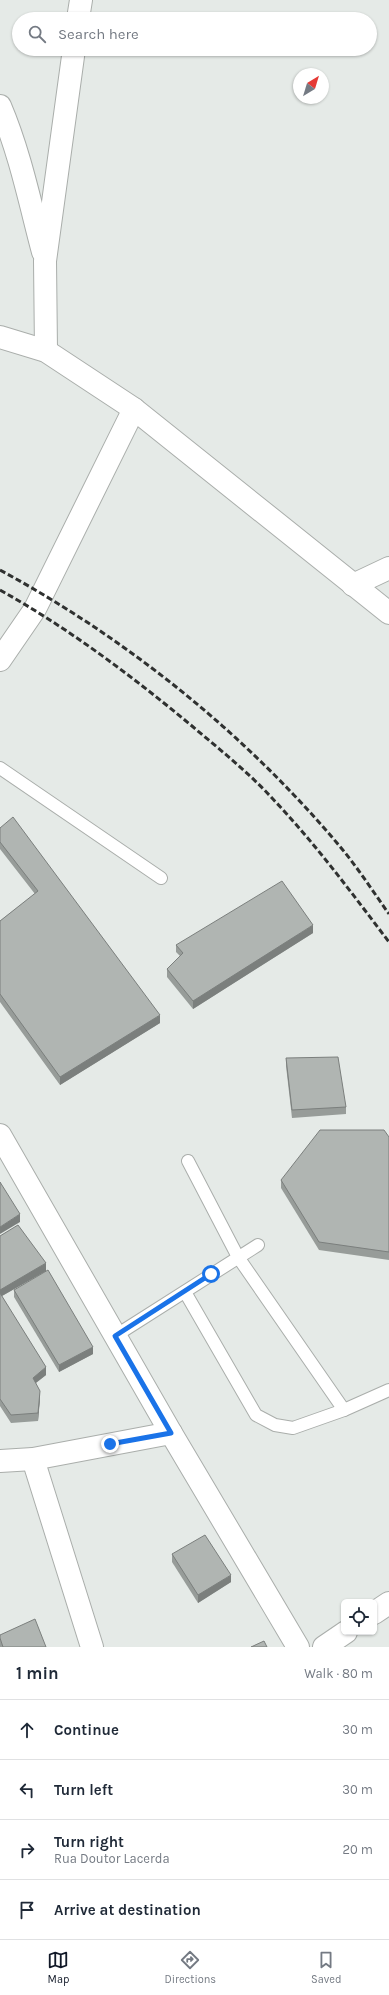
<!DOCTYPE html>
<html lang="en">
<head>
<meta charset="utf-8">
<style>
  :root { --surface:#fff; --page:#f2f2f3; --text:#1f2937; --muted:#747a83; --line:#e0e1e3; --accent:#111827 }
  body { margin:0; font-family:Karla,sans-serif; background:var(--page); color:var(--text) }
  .controls { position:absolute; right:12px; bottom:12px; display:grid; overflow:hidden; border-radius:6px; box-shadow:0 1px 3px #0004 }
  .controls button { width:36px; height:36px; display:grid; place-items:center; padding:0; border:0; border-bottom:1px solid var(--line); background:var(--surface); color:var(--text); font:20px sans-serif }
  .compass { position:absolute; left:293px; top:68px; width:36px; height:36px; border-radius:50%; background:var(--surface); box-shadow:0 1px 3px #0004; rotate:38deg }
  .stop { position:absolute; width:12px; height:12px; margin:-9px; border:3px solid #1a73e8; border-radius:50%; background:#fff }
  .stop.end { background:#1a73e8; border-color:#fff; box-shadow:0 1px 4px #0008 }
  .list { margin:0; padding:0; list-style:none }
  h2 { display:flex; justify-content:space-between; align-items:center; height:52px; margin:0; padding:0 16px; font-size:17px }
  h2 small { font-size:13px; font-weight:400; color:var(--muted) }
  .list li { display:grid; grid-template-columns:26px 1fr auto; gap:12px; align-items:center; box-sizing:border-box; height:60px; padding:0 16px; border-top:1px solid var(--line) }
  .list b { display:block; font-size:15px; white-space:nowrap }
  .list p { margin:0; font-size:13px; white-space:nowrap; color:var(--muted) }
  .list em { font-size:13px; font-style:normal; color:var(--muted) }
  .icon { flex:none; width:22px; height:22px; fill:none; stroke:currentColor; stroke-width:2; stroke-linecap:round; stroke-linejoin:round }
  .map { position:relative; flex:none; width:389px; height:1647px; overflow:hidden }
  .search { position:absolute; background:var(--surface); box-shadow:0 1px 3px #0004; left:12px; right:12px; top:12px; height:44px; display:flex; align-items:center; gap:10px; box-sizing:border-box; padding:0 14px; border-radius:22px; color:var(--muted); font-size:15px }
  .sheet { height:292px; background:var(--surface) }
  nav { display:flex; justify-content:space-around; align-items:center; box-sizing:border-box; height:56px; border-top:1px solid var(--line); background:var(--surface); font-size:11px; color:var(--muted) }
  nav a { display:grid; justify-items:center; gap:2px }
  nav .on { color:var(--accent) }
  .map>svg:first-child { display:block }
</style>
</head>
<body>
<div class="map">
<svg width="389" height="1647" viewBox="0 0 389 1647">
  <rect width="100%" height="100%" fill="#e5eae7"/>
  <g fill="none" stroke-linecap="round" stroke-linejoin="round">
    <defs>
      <g id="service">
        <path d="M 0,768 L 161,878"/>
        <path d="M 188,1161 L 238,1257 L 344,1410"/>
        <path d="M 185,1292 L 256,1415 L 275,1425 L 293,1428 L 344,1410 L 389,1390"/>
        <path d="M 115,1336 L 258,1245"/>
      </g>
      <g id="minor">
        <path d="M 78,19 L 81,0"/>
        <path d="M 0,106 C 20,153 30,203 43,252"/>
        <path d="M 46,351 L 45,261 L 74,49"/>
        <path d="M 353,585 L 389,568"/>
        <path d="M 33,1459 L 92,1647"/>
        <path d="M 374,1613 L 389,1603"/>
        <path d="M 324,1647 L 346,1632"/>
      </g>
      <g id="tertiary">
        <path d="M 0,337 L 46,351 L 134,409 L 389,613"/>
        <path d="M 0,660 L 35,609 L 134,409"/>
      </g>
      <path id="secondary" d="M 0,1461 L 33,1459 L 171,1433"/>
      <path id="primary" d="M 0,1135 L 171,1433 L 298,1647"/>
    </defs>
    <!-- service casing -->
    <use href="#service" stroke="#aaaeab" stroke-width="14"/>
    <!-- minor casing -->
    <use href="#minor" stroke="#aaaeab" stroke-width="24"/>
    <!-- tertiary casing -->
    <use href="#tertiary" stroke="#aaaeab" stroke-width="24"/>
    <!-- secondary casing -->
    <use href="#secondary" stroke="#aaaeab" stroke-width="24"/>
    <!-- primary casing -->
    <use href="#primary" stroke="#aaaeab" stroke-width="24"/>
    <!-- service -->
    <use href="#service" stroke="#fff" stroke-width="12"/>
    <!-- minor -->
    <use href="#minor" stroke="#fff" stroke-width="22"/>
    <!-- tertiary -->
    <use href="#tertiary" stroke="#fff" stroke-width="22"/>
    <!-- secondary -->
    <use href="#secondary" stroke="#fff" stroke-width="22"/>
    <!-- primary -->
    <use href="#primary" stroke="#fff" stroke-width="22"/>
    <!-- rail -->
    <g stroke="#2f3130" stroke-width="3" stroke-dasharray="6 3" stroke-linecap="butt">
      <path d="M 0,570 C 127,639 243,732 337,843 C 356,865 372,890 389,914"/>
      <path d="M 0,590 C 68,628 132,676 192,726 C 219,749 247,771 271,797 C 314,842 351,892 389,942"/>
    </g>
  </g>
  <!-- wall -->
  <g fill="#979c99">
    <path d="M 0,828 L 160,1023 L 60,1085 L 0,1002 L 0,921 L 35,894 L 0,849 Z"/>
    <path d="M 313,933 L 193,1009 L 167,977 L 167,969 L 180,956 L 176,952 L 176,945 Z"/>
    <path d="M 286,1058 L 346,1107 L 346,1114 L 292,1118 L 286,1066 Z"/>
    <path d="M 389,1137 L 389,1260 L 319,1250 L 281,1188 L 281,1180 Z"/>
    <path d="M 0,1236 L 46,1271 L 2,1296 L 46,1375 L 36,1383 L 40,1398 L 38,1421 L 11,1423 L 0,1406 Z"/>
    <path d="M 14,1290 L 93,1354 L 59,1372 L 14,1297 Z"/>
    <path d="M 172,1554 L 231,1582 L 198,1603 L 172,1562 Z"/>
    <path d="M 0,1635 L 46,1647 L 0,1647 Z"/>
  </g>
  <!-- shaded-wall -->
  <g fill="#7b7f7d">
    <path d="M 313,925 L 313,933 L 193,1009 L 193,1001 Z"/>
    <path d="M 160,1015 L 160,1023 L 60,1085 L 60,1077 Z"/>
    <path d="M 20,1214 L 20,1222 L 0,1234 L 0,1227 Z"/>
    <path d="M 46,1263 L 46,1271 L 0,1297 L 0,1290 Z"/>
    <path d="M 93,1347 L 93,1354 L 59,1372 L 59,1365 Z"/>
    <path d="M 46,1367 L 46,1375 L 33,1385 L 33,1378 Z"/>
    <path d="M 40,1391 L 40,1398 L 38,1421 L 38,1413 Z"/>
    <path d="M 231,1575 L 231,1582 L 198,1603 L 198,1595 Z"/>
  </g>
  <!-- building -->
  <g fill="#b0b5b2" stroke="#7b7f7d">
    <path d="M 13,817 L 160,1015 L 60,1077 L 0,994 L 0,921 L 38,891 L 0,842 L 0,828 Z"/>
    <path d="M 282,881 L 313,925 L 193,1001 L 167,969 L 183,953 L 176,945 Z"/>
    <path d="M 338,1057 L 346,1107 L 292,1110 L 286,1058 Z"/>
    <path d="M 320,1130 L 384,1130 L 389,1137 L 389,1252 L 319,1242 L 281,1180 Z"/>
    <path d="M 0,1182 L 20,1214 L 0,1227 Z"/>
    <path d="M 18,1225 L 46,1263 L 0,1290 L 0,1236 Z"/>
    <path d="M 48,1270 L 93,1347 L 59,1365 L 14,1290 Z"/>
    <path d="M 0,1293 L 46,1367 L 33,1378 L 40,1391 L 38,1413 L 11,1415 L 0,1399 Z"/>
    <path d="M 205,1535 L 231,1575 L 198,1595 L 172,1554 Z"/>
    <path d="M 35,1619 L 46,1647 L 3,1647 L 0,1638 L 0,1635 Z"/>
    <path d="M 264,1641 L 267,1647 L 251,1647 Z"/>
  </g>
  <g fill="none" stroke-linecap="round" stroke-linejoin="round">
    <!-- route -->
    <path stroke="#1a73e8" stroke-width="5" d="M 110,1444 L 171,1433 L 115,1336 L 211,1274"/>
  </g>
</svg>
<div class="controls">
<button><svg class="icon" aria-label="locate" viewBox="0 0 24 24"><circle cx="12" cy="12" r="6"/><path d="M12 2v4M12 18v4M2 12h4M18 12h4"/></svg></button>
</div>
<svg class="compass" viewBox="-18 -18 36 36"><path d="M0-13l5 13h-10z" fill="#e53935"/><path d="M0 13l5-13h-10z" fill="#747a83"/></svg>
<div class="stop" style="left:211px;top:1274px"></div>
<div class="stop end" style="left:110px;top:1444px"></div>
<div class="search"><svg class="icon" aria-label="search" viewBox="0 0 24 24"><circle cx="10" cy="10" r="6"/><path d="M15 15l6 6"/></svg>Search here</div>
</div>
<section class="sheet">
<h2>1 min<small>Walk · 80 m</small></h2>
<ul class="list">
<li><svg class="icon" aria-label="ahead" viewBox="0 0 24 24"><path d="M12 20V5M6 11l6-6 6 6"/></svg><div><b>Continue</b></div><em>30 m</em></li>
<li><svg class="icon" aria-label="left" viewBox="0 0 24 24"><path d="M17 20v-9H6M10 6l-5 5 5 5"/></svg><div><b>Turn left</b></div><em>30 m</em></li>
<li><svg class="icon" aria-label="right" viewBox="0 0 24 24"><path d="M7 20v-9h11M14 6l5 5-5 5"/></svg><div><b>Turn right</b><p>Rua Doutor Lacerda</p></div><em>20 m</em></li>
<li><svg class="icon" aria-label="arrive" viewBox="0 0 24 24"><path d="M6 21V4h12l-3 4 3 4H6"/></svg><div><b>Arrive at destination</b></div></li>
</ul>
</section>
<nav>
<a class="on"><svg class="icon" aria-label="map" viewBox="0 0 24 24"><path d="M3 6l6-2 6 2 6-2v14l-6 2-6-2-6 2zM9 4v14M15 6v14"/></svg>Map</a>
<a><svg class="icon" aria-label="directions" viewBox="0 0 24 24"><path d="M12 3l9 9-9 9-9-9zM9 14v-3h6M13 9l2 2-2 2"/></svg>Directions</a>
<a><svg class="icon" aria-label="saved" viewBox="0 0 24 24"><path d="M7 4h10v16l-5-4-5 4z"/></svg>Saved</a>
</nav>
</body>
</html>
